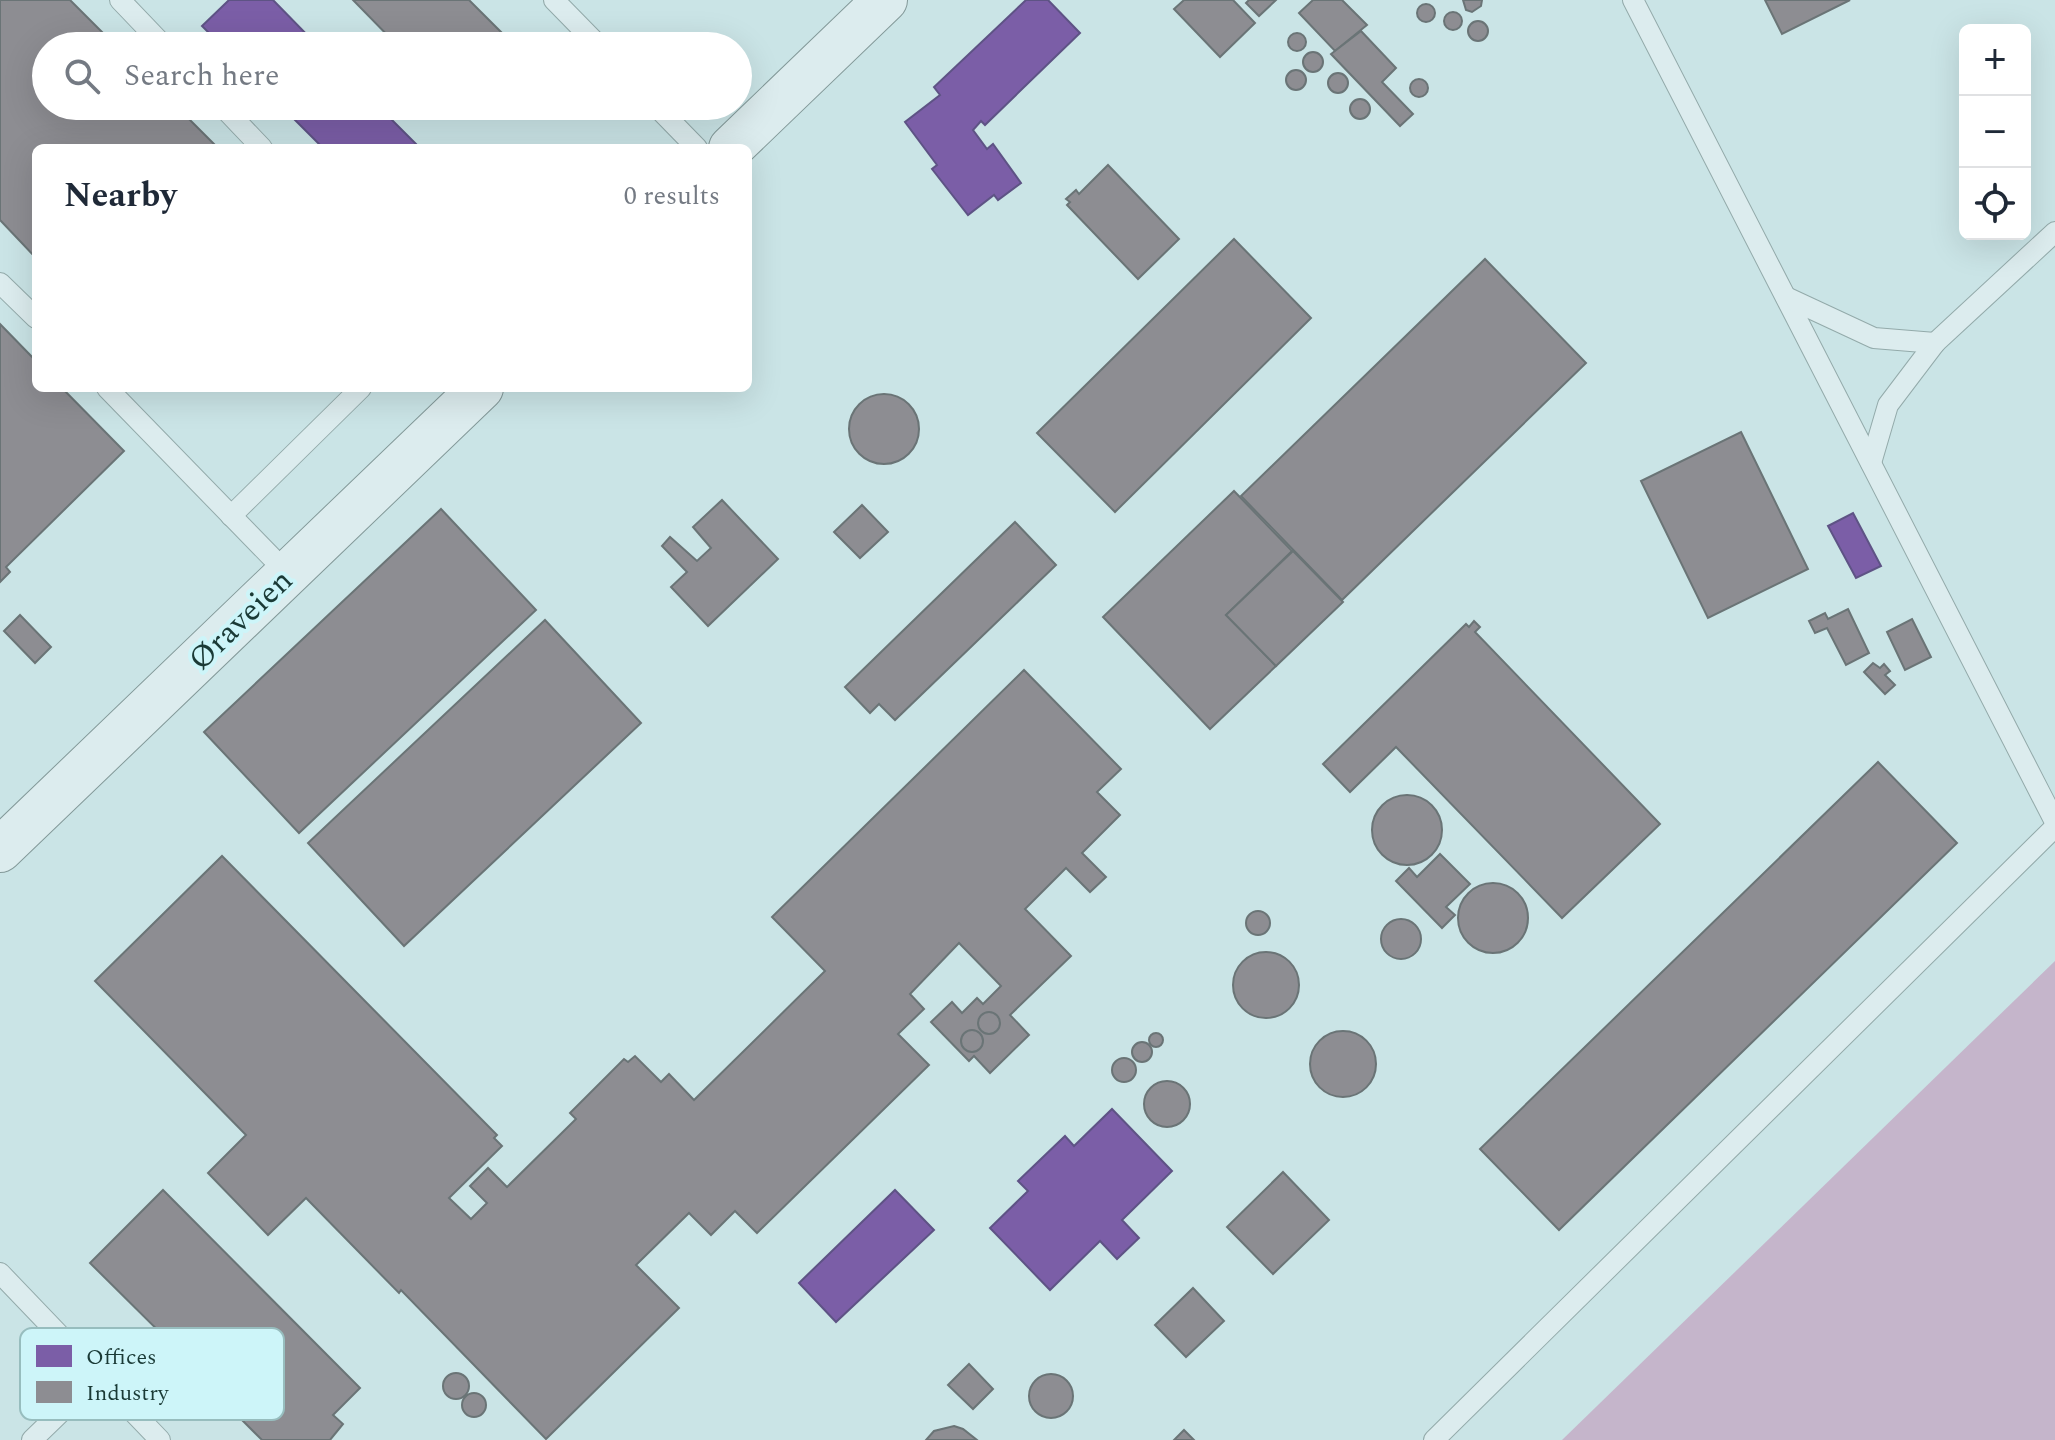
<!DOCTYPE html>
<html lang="en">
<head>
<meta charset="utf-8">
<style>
  :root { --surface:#fff; --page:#f2f2f3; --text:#1f2937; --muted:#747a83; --line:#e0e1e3 }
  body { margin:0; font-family:Spectral,serif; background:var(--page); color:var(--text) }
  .controls { position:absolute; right:24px; top:24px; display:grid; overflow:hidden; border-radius:12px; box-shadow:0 8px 32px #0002 }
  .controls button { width:72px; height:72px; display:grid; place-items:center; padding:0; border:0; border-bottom:2px solid var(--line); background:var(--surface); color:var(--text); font:40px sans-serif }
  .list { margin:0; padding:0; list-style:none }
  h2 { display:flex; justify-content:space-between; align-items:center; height:104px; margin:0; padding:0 32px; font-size:34px }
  h2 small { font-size:26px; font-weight:400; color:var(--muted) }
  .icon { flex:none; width:44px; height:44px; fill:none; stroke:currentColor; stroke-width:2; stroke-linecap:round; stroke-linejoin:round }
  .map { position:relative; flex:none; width:2055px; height:1440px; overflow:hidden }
  .search { position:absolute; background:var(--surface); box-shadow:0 8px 32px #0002; left:32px; top:32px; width:720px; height:88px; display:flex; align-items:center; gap:20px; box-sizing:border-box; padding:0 28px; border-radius:44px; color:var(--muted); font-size:30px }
  .panel { position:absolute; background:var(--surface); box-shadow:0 8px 32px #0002; left:32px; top:144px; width:720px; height:248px; border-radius:12px }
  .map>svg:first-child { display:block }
</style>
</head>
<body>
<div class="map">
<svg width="2055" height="1440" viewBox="0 0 2055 1440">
  <rect width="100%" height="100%" fill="#cae4e6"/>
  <!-- water -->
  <path fill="#c5b5cb" d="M 2055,961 L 2055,1440 L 1562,1440 Z"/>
  <!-- offices -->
  <g fill="#7b5ea7" stroke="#5e5385" stroke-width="2">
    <path d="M 229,0 L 273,0 L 318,46 L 222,46 L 202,26 Z"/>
    <path d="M 1026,0 L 1048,0 L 1080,33 L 985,125 L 981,121 L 973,130 L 987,149 L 993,144 L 1021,183 L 998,200 L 994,195 L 968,215 L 932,169 L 937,165 L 905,122 L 940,95 L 934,87 Z"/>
    <path d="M 281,106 L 378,106 L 420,148 L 323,148 Z"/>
    <path d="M 1853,513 L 1881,566 L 1856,578 L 1828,526 Z"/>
    <path d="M 1112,1109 L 1172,1171 L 1122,1220 L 1139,1238 L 1117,1259 L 1100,1241 L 1050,1290 L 990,1228 L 1028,1191 L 1018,1181 L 1065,1136 L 1074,1146 Z"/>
    <path d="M 895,1190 L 934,1230 L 836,1322 L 799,1283 Z"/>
  </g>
  <!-- industry -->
  <g fill="#8d8d92" stroke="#6a7476" stroke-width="2">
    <path d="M 0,0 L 70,0 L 116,46 L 46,46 L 46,106 L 176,106 L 218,148 L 36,148 L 36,258 L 0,220 Z"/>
    <path d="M 353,0 L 469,0 L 515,46 L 398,46 Z"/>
    <path d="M 1184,0 L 1233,0 L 1255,23 L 1220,57 L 1174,9 Z"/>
    <path d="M 1249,0 L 1276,0 L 1259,16 L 1246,3 Z"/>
    <path d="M 1313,0 L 1342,0 L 1367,25 L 1335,51 L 1299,13 Z"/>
    <path d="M 1463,0 L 1482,0 L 1481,6 L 1472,12 L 1466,10 Z"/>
    <path d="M 1765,0 L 1850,0 L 1782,34 Z"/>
    <circle cx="1426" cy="13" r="9"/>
    <circle cx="1453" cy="21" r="9"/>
    <circle cx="1478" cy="31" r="10"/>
    <path d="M 1361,31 L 1396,68 L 1382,82 L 1413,114 L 1400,126 L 1331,54 Z"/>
    <circle cx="1297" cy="42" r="9"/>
    <circle cx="1313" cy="62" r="10"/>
    <circle cx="1296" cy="80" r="10"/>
    <circle cx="1338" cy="83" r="10"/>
    <circle cx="1419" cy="88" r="9"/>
    <circle cx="1360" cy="109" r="10"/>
    <path d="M 1108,165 L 1179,239 L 1138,279 L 1067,205 L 1070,202 L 1066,199 L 1076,190 L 1079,194 Z"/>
    <path d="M 1234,239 L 1311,318 L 1115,512 L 1037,433 Z"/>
    <path d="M 1485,259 L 1586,363 L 1342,600 L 1241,496 Z"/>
    <path d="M 0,324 L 36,361 L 36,388 L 62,388 L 124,451 L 6,567 L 10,572 L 0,582 Z"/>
    <circle cx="884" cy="429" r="35"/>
    <path d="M 1741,432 L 1808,569 L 1708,618 L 1641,481 Z"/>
    <path d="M 1234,491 L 1292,551 L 1226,615 L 1276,666 L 1210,729 L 1103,617 Z"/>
    <path d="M 722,500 L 778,559 L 708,626 L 671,587 L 687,572 L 662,546 L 670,537 L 697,561 L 711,548 L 693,527 Z"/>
    <path d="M 862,505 L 888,532 L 860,558 L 834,532 Z"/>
    <path d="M 441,509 L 536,610 L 299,833 L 204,732 Z"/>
    <path d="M 1015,522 L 1056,565 L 895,720 L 879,704 L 870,713 L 845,687 Z"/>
    <path d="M 1293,551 L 1343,602 L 1276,666 L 1226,615 Z"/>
    <path d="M 1848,609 L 1869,653 L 1846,665 L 1827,628 L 1815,633 L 1809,621 L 1825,613 L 1828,619 Z"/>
    <path d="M 20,615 L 51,647 L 35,663 L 4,631 Z"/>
    <path d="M 1912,619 L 1931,657 L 1905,670 L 1887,632 Z"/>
    <path d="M 545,620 L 641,723 L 404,946 L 308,843 Z"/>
    <path d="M 1474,621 L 1480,627 L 1475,632 L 1660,824 L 1562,918 L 1396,747 L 1350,792 L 1323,764 L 1466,624 L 1469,627 Z"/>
    <path d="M 1873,663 L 1880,668 L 1884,664 L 1890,671 L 1885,675 L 1895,685 L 1885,694 L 1864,672 Z"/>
    <path d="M 1024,670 L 1121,769 L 1097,792 L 1120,815 L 1082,853 L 1106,877 L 1090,892 L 1066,868 L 1025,909 L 1071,956 L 1010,1015 L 1029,1035 L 990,1073 L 974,1056 L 969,1061 L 931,1022 L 952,1002 L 962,1013 L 977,998 L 983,1004 L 1001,986 L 959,943 L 910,994 L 924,1009 L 898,1034 L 929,1065 L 757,1233 L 735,1211 L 711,1235 L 689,1213 L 636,1265 L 679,1308 L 546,1439 L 401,1290 L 399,1293 L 306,1198 L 268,1235 L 208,1173 L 246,1135 L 95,981 L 222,856 L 497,1135 L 494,1138 L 502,1146 L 449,1198 L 471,1219 L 487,1203 L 470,1186 L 488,1168 L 507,1187 L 576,1119 L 570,1113 L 624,1059 L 628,1062 L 635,1056 L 661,1082 L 669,1074 L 694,1100 L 825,971 L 772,917 Z"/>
    <path d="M 1878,762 L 1957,843 L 1559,1230 L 1480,1149 Z"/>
    <circle cx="1407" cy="830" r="35"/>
    <path d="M 1440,854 L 1470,884 L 1446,907 L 1455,915 L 1442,928 L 1396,881 L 1409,868 L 1417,877 Z"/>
    <circle cx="1493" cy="918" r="35"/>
    <circle cx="1258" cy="923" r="12"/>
    <circle cx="1401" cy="939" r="20"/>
    <circle cx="1266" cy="985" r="33"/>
    <circle cx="989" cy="1023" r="11"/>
    <circle cx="972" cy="1041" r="11"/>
    <circle cx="1343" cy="1064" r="33"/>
    <circle cx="1156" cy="1040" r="7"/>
    <circle cx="1142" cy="1052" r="10"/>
    <circle cx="1124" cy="1070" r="12"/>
    <circle cx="1167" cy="1104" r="23"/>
    <path d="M 1283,1172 L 1329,1220 L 1273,1274 L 1227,1227 Z"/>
    <path d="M 163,1190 L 360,1388 L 333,1415 L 343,1424 L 330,1440 L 262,1440 L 193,1371 L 196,1368 L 90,1263 Z"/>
    <path d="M 1193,1288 L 1224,1321 L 1186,1357 L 1155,1325 Z"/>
    <path d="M 969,1364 L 993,1389 L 973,1409 L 948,1385 Z"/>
    <circle cx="456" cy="1386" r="13"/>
    <circle cx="1051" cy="1396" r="22"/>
    <circle cx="474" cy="1405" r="12"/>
    <path d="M 954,1426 L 963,1429 L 977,1440 L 926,1440 L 934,1431 Z"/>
    <path d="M 1184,1430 L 1194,1440 L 1174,1440 Z"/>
  </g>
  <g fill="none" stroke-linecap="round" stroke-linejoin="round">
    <defs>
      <g id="lane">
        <path d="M 120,0 L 164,46"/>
        <path d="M 554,0 L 599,46"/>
        <path d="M 1633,0 L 2055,822"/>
        <path d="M 222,106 L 262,148"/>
        <path d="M 656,106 L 697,148"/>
        <path d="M 0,283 L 36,318"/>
        <path d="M 1786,297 L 1874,338 L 1935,343"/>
        <path d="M 107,388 L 287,573"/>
        <path d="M 1871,463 L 1888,405 L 1935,343 L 2055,232"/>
        <path d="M 231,516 L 361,388"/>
        <path d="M 0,1273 L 160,1440"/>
        <path d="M 32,1440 L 99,1375"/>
        <path d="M 1434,1440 L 2055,827"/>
      </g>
      <g id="secondary">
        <path d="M 731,148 L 885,0"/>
        <path d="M 0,850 L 481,388"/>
      </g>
    </defs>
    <!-- lane casing -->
    <use href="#lane" stroke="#93aaaa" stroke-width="22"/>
    <!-- secondary casing -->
    <use href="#secondary" stroke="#839999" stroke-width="46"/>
    <!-- lane -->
    <use href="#lane" stroke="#dcecee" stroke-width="20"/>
    <!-- secondary -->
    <use href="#secondary" stroke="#dcecee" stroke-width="44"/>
  </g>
  <g text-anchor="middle" stroke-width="8" stroke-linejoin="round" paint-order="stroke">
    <!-- street labels -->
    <g font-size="32" fill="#1a3a36" stroke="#cdf5f9">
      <text transform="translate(240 619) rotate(-44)" y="11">Øraveien</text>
    </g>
  </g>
  <!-- legend -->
  <rect x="20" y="1328" width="264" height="92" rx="12" fill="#cdf5f9" stroke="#97bdbe" stroke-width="2"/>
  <rect x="36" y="1345" width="36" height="22" fill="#7b5ea7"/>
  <rect x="36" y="1381" width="36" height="22" fill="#8d8d92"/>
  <g font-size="22" fill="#1a3a36">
    <text x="86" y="1364">Offices</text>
    <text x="86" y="1400">Industry</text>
  </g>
</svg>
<div class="controls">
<button>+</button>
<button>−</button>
<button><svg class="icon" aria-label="locate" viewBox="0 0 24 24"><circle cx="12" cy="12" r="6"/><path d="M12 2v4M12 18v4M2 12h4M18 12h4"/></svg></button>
</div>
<div class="search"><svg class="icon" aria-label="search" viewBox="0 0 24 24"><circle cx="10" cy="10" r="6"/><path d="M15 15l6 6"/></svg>Search here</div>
<section class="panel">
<h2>Nearby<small>0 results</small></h2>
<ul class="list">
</ul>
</section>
</div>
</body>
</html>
